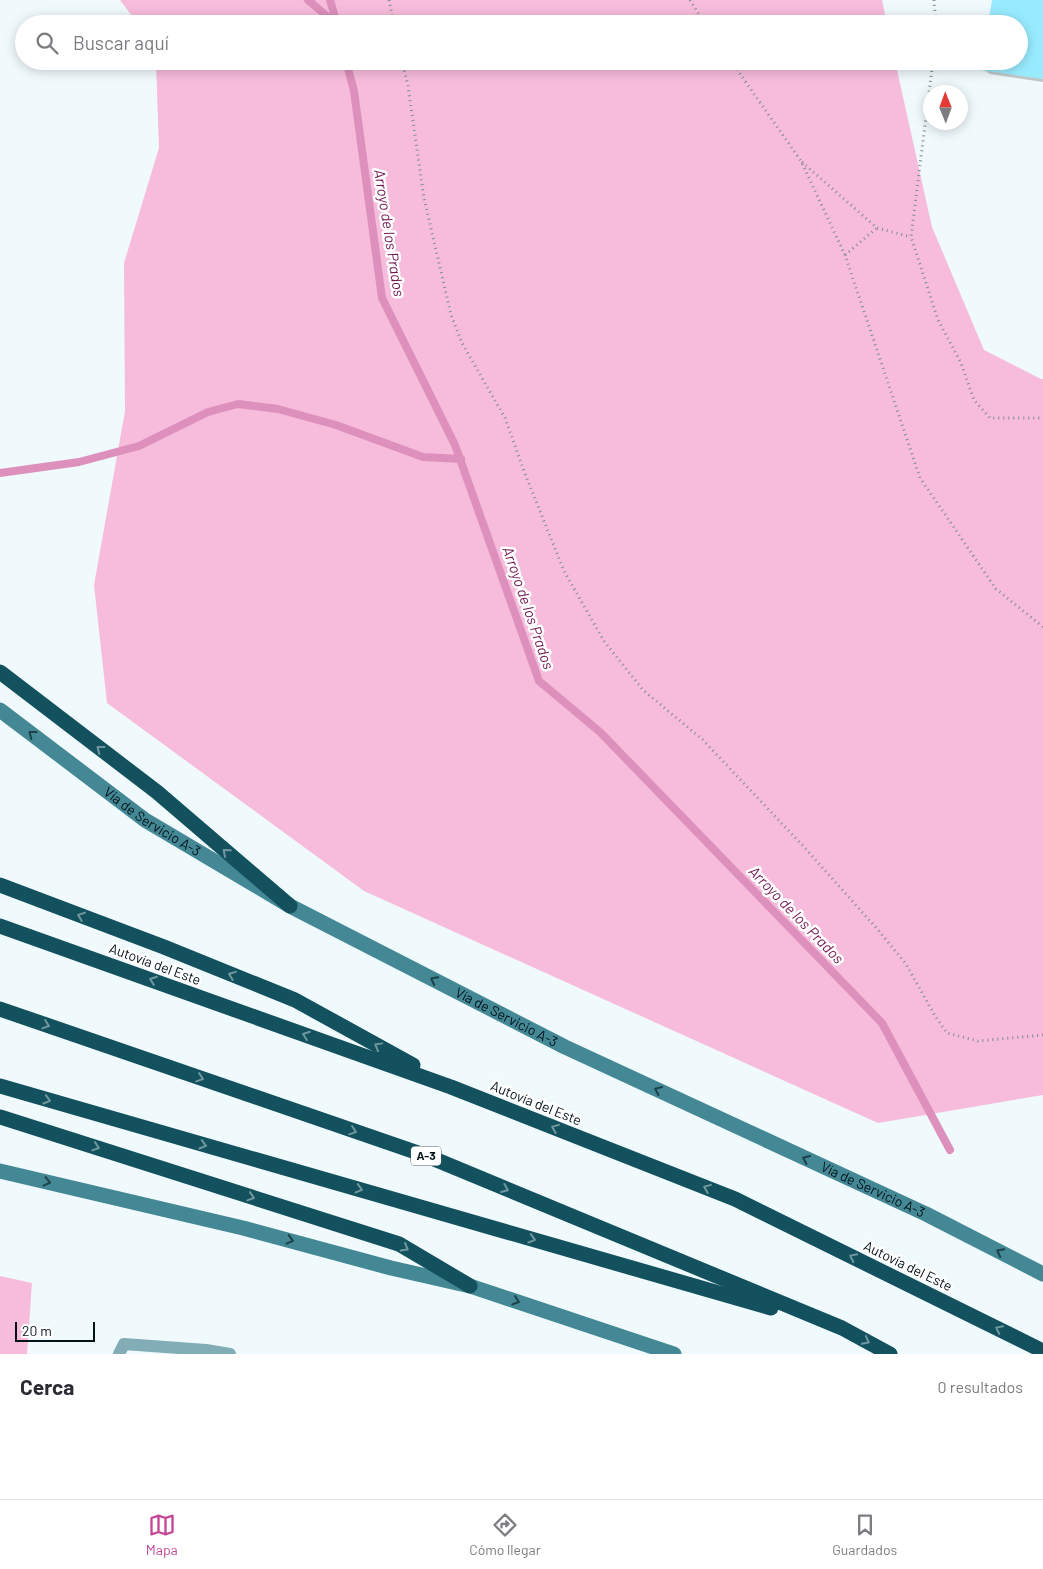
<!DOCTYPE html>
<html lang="es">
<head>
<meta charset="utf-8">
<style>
  :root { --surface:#fff; --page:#f7f7f7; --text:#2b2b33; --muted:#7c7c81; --line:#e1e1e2; --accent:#c44796 }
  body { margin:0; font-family:Barlow,sans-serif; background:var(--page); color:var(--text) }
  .compass { position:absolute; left:923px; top:85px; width:45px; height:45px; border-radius:50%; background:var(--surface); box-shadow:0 2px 12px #0003; rotate:359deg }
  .scale { position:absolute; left:15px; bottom:12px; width:80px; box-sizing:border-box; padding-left:5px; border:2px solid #031216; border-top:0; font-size:14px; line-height:18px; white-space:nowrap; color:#031216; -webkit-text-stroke:4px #fff; paint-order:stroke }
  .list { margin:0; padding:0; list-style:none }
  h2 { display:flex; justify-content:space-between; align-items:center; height:65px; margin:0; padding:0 20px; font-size:21px }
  h2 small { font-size:16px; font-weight:400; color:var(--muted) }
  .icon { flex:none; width:28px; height:28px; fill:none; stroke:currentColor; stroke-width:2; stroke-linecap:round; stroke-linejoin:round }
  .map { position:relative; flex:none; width:1043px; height:1354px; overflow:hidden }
  .search { position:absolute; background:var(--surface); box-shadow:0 2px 12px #0003; left:15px; right:15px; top:15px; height:55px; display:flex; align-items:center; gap:12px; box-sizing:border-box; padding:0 18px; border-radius:28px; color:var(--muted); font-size:19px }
  .sheet { height:145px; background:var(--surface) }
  nav { display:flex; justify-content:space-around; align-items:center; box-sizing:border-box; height:70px; border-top:1px solid var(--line); background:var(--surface); font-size:14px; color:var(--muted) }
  nav a { display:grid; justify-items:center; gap:2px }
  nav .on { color:var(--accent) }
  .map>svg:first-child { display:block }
</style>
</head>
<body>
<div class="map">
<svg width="1043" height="1354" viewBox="0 0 1043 1354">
  <rect width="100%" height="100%" fill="#f0f9fc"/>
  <!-- green -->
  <g fill="#f7bcdc">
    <path d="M 120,0 L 882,0 L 887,24 L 138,24 Z"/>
    <path d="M 156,61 L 895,61 L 932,227 L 984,350 L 1041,379 L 1043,379 L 1043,1095 L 878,1123 L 364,891 L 107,703 L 94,585 L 125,411 L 124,263 L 159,148 Z"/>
    <path d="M 0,1276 L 32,1283 L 27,1354 L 0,1354 Z"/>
  </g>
  <!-- shadow -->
  <path fill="#0003" d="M 993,0 L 1043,0 L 1043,82 L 990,74 L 982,69 L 1019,61 L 1019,24 Z"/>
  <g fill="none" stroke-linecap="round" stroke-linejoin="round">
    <!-- stream -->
    <g stroke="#dc90bb" stroke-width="8">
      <path d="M 308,0 L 336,24"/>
      <path d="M 330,0 L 337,24"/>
      <path d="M 346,61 L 354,91 L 382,298 L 455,445 L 539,681 L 600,732 L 882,1023 L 950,1150"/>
      <path d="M 0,473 L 79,462 L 139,446 L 208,412 L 238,404 L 278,409 L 336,425 L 423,457 L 461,459"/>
    </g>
  </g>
  <!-- building -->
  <path fill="#98ebfe" d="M 992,0 L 1043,0 L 1043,79 L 980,70 L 982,61 L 1019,61 L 1019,24 L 988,24 Z"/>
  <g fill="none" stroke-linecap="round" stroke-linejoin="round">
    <!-- path -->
    <g stroke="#808c8f" stroke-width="3" stroke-dasharray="1 4" stroke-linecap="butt">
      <path d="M 389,0 L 394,24"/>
      <path d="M 690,0 L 705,24"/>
      <path d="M 934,0 L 936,24"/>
      <path d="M 402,61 L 408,86 L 424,198 L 451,315 L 462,343 L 505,418 L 524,471 L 564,571 L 604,641 L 643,690 L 703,740 L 805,848 L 879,931 L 906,964 L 935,1016 L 947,1033 L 978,1041 L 1043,1035"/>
      <path d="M 731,61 L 801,161 L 845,255 L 920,478 L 996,589 L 1043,627"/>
      <path d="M 933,61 L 911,237 L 938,320 L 961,363 L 974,400 L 990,418 L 1043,418"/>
      <path d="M 802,162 L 877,228 L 911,237"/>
      <path d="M 845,255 L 877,228"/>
    </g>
    <!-- service -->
    <path stroke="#82adb7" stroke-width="12" d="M 119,1354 L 124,1344 L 206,1350 L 230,1354"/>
    <!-- secondary -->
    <g stroke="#448896" stroke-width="15">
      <path id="s1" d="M 0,710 L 145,820 L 290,906 L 565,1047 L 926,1214 L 1043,1274"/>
      <path d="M 0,1171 L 243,1228 L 391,1268 L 470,1286 L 674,1354"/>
    </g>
    <!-- motorway -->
    <g stroke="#12515d" stroke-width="15">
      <path d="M 0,672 L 157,792 L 290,906"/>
      <path d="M 0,885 L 164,947 L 295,1000 L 413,1065"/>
      <path d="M 0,926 L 451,1087 L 735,1199 L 1043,1351"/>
      <path d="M 0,1009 L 427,1156 L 842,1328 L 890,1354"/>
      <path d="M 0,1086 L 771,1308"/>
      <path d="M 0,1117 L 399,1244 L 470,1286"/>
    </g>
  </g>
  <!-- one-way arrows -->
  <defs><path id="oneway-chevron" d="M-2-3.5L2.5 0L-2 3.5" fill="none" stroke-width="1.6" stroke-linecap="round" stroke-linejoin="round" transform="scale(1.25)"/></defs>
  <g stroke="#1d4149">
    <use href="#oneway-chevron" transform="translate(32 734) rotate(-143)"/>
    <use href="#oneway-chevron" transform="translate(434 980) rotate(-153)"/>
    <use href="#oneway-chevron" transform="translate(658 1090) rotate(-155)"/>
    <use href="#oneway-chevron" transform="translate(806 1159) rotate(-155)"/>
    <use href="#oneway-chevron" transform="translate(47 1182) rotate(13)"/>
    <use href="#oneway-chevron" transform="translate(290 1240) rotate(15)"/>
    <use href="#oneway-chevron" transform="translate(1000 1252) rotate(-153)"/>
    <use href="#oneway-chevron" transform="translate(516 1301) rotate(18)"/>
  </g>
  <g stroke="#71979e">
    <use href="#oneway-chevron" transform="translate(100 749) rotate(-143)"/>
    <use href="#oneway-chevron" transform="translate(226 852) rotate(-139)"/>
    <use href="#oneway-chevron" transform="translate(81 916) rotate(-159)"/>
    <use href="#oneway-chevron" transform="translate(232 975) rotate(-158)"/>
    <use href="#oneway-chevron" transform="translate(153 980) rotate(-160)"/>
    <use href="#oneway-chevron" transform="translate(46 1025) rotate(19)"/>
    <use href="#oneway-chevron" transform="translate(306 1035) rotate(-160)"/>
    <use href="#oneway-chevron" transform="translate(378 1046) rotate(-151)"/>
    <use href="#oneway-chevron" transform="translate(200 1078) rotate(19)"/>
    <use href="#oneway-chevron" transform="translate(47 1100) rotate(16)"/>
    <use href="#oneway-chevron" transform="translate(555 1128) rotate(-158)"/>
    <use href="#oneway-chevron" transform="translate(353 1131) rotate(19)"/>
    <use href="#oneway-chevron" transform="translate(203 1145) rotate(16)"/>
    <use href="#oneway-chevron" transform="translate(96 1147) rotate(18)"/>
    <use href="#oneway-chevron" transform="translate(707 1188) rotate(-158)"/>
    <use href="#oneway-chevron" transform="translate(359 1189) rotate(16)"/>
    <use href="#oneway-chevron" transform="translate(505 1189) rotate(23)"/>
    <use href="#oneway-chevron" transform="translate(251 1197) rotate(18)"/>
    <use href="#oneway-chevron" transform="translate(532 1239) rotate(16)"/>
    <use href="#oneway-chevron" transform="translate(405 1248) rotate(30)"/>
    <use href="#oneway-chevron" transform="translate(853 1257) rotate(-154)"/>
    <use href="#oneway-chevron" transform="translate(999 1329) rotate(-154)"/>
    <use href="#oneway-chevron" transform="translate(866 1341) rotate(28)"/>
  </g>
  <g text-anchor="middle" stroke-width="5" stroke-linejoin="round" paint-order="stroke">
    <!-- shield labels -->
    <rect fill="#fff" stroke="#4f595c" stroke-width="1" x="411" y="1146.5" width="30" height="19" rx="4"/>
    <g font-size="12" font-weight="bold" fill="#031216">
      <text x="426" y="1160">A-3</text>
    </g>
    <!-- street labels -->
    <g font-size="14" fill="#031216" stroke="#fff">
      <text dy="5" stroke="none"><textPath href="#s1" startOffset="189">Vía de Servicio A-3</textPath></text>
      <text transform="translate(155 964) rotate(20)" y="5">Autovía del Este</text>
      <text dy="5" stroke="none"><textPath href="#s1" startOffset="594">Vía de Servicio A-3</textPath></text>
      <text transform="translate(536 1103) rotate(22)" y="5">Autovía del Este</text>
      <text dy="5" stroke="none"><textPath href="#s1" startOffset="999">Vía de Servicio A-3</textPath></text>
      <text transform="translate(908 1266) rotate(26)" y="5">Autovía del Este</text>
    </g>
    <!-- water labels -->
    <g font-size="15" font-style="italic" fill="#711953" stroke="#fff">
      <text transform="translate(389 233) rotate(81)" y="5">Arroyo de los Prados</text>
      <text transform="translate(528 608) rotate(71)" y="5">Arroyo de los Prados</text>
      <text transform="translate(796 915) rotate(46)" y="5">Arroyo de los Prados</text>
    </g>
  </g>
</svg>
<svg class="compass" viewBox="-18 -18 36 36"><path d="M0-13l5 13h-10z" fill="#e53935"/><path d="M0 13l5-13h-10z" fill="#7c7c81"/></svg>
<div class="scale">20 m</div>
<div class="search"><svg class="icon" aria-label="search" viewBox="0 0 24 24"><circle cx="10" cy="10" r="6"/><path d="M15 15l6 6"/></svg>Buscar aquí</div>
</div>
<section class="sheet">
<h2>Cerca<small>0 resultados</small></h2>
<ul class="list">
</ul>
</section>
<nav>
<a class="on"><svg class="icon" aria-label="map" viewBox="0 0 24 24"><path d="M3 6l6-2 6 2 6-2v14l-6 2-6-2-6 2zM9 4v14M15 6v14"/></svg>Mapa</a>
<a><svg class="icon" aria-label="directions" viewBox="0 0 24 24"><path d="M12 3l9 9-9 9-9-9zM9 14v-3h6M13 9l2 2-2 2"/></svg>Cómo llegar</a>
<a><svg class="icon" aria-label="saved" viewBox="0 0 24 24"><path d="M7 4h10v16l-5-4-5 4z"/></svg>Guardados</a>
</nav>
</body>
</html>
